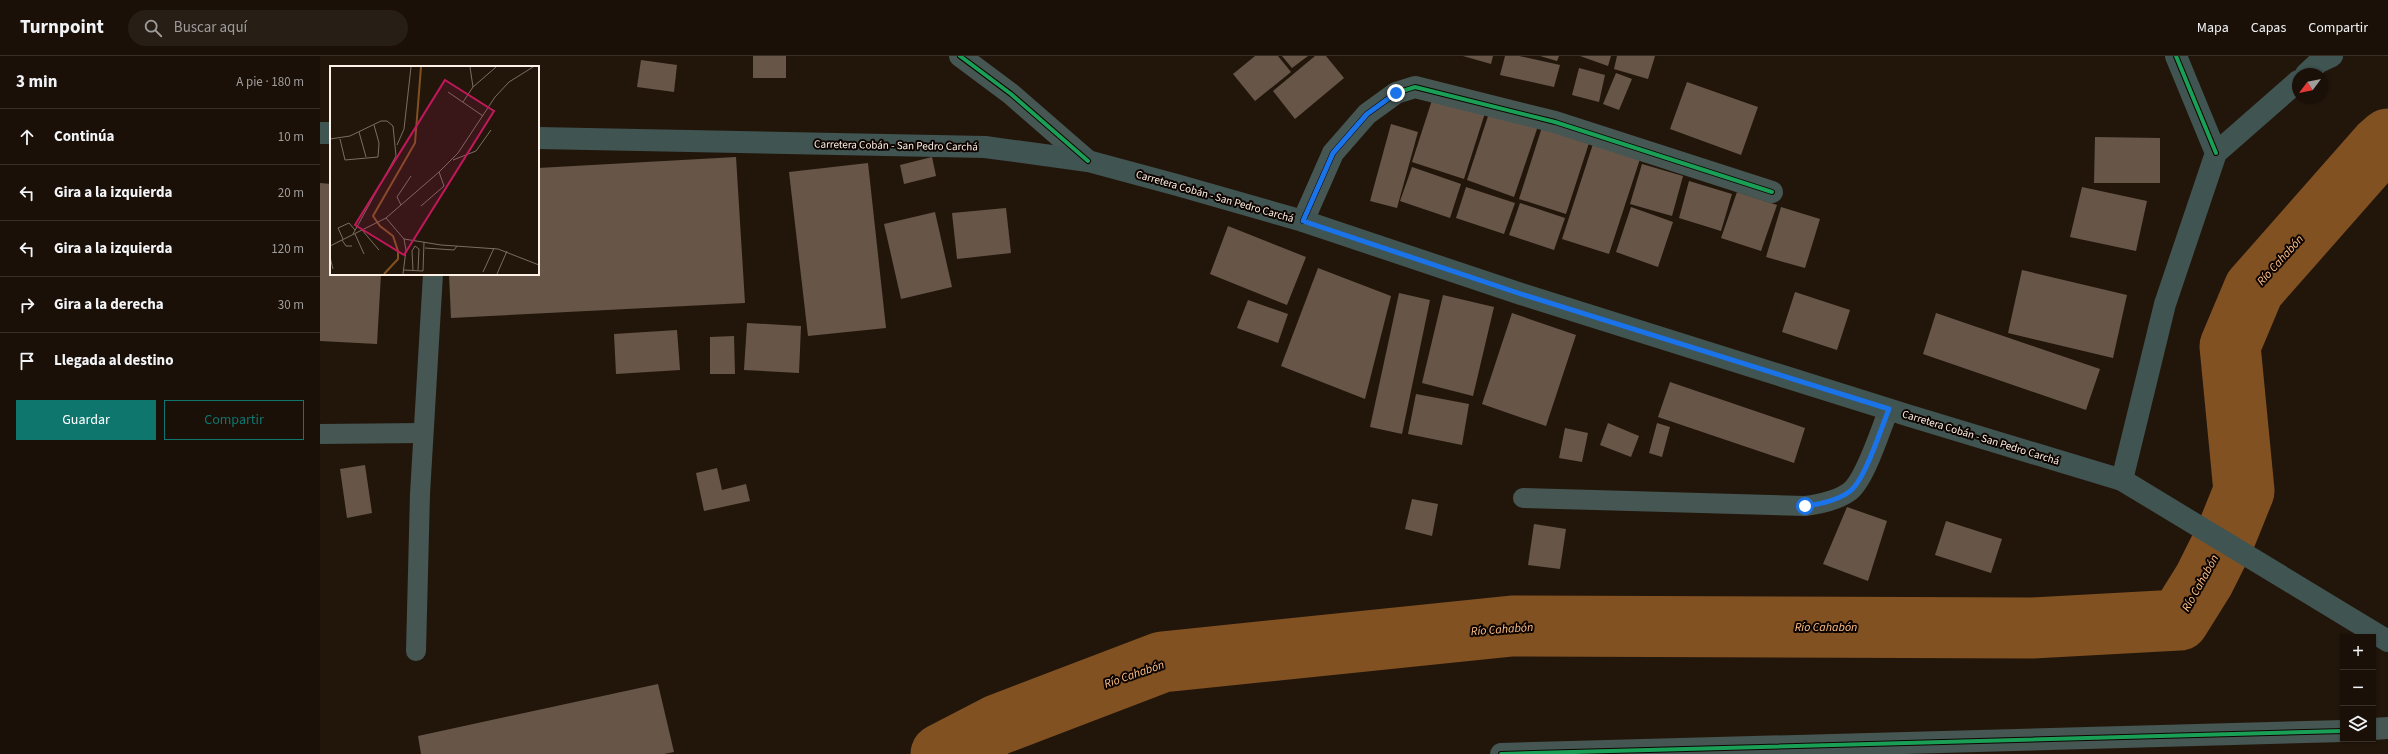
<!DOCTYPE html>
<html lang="es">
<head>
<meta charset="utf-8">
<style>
  :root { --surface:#1a1008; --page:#271e16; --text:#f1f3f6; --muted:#9f9d9c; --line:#383029; --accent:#0f766e }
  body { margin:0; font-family:"Source Sans 3",sans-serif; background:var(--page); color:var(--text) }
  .controls { position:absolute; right:12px; bottom:12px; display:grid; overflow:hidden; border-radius:0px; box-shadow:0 1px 3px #0004 }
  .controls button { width:36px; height:36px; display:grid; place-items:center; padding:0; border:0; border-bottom:1px solid var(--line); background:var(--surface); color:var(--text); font:20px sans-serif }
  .compass { position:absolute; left:1972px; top:12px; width:36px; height:36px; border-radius:50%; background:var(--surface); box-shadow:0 1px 3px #0004; rotate:238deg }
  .stop { position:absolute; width:12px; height:12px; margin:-9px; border:3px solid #1a73e8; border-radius:50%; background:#fff }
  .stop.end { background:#1a73e8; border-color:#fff; box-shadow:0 1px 4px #0008 }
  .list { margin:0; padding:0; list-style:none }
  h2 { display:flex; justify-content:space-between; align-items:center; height:52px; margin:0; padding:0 16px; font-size:17px }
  h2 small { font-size:13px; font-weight:400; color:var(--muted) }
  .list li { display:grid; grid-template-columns:26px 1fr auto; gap:12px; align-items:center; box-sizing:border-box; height:56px; padding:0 16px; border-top:1px solid var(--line) }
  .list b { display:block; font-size:15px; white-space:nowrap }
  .list em { font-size:13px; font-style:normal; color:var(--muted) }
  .actions { display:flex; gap:8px; padding:12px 16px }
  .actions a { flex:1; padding:9px 0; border:1px solid var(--accent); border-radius:0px; text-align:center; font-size:14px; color:var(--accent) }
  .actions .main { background:var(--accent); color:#fff }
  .icon { flex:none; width:22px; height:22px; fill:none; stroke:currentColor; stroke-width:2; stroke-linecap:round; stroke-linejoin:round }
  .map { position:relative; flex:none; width:2068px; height:698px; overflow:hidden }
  header { display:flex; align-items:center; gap:24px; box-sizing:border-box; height:56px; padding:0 20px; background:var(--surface); border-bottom:1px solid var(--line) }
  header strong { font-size:19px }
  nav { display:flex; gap:22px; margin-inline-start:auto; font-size:14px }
  .search { width:280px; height:36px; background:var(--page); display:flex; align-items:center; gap:10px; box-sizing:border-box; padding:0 14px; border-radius:22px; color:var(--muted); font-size:15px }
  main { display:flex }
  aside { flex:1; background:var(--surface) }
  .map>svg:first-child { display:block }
</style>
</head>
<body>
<header>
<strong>Turnpoint</strong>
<div class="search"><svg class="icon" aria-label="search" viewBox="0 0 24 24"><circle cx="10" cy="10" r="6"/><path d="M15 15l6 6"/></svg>Buscar aquí</div>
<nav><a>Mapa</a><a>Capas</a><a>Compartir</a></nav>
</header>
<main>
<aside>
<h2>3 min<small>A pie · 180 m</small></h2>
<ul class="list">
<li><svg class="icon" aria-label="ahead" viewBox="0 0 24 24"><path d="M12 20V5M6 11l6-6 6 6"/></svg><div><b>Continúa</b></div><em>10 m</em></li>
<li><svg class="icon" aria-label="left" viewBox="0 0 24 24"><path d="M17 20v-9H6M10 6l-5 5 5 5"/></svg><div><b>Gira a la izquierda</b></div><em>20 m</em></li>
<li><svg class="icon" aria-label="left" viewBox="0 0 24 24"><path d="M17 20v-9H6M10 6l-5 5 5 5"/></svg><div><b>Gira a la izquierda</b></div><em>120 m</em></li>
<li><svg class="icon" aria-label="right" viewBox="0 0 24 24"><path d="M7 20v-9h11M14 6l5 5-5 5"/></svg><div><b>Gira a la derecha</b></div><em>30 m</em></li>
<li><svg class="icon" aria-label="arrive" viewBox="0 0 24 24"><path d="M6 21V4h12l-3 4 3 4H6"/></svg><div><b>Llegada al destino</b></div></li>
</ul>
<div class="actions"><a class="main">Guardar</a><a>Compartir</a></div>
</aside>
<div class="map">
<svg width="2068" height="698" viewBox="0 0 2068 698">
  <rect width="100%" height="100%" fill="#22160b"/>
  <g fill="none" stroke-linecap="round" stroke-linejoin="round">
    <!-- river -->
    <path stroke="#825122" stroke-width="61" d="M 621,698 L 677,669 L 842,606 L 1192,570 L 1712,572 L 1859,564 L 1884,524 L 1905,482 L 1924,435 L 1910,290 L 1934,233 L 2060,90 L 2068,83"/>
  </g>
  <!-- building -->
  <g fill="#675648">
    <rect x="433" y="0" width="33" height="22"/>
    <path d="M 935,0 L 958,0 L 971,16 L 935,45 L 913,18 Z"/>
    <path d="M 962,0 L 988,0 L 972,12 Z"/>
    <path d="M 995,0 L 1006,0 L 1024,22 L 975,63 L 953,35 Z"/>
    <path d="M 1143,0 L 1173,0 L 1171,8 Z"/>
    <path d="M 1185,0 L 1199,0 L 1240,9 L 1234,31 L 1180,19 Z"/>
    <path d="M 1220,0 L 1239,0 L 1237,5 Z"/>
    <path d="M 1260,0 L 1291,0 L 1288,10 Z"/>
    <path d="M 1297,0 L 1335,0 L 1328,23 L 1294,13 Z"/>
    <path d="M 321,4 L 357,9 L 354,36 L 317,31 Z"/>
    <path d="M 1259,12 L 1285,19 L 1279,46 L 1252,39 Z"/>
    <path d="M 1296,17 L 1312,23 L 1299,54 L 1283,48 Z"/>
    <path d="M 1367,26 L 1438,51 L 1421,99 L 1350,73 Z"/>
    <path d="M 1113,41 L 1165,57 L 1144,123 L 1092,106 Z"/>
    <path d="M 1171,51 L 1219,67 L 1194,141 L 1147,124 Z"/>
    <path d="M 1071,68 L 1098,76 L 1077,152 L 1050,145 Z"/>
    <path d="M 1223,68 L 1270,84 L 1246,158 L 1199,143 Z"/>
    <path d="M 1775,81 L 1840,82 L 1840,127 L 1774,127 Z"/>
    <path d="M 1273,88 L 1320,103 L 1289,198 L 1242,183 Z"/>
    <path d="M 416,101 L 425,247 L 131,262 L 129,218 L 218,218 L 218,112 Z"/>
    <path d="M 612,101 L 616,120 L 584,128 L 580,109 Z"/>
    <path d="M 548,107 L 566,272 L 488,280 L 469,116 Z"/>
    <path d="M 1322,108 L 1363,120 L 1352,160 L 1310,148 Z"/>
    <path d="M 1092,111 L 1141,128 L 1130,162 L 1080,145 Z"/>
    <path d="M 1369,125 L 1412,138 L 1401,175 L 1359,162 Z"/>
    <path d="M 0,127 L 11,128 L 11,218 L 61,218 L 57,288 L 0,285 Z"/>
    <path d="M 1146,131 L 1195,147 L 1184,178 L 1136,162 Z"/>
    <path d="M 1762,131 L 1827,145 L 1816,195 L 1750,181 Z"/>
    <path d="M 1417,136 L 1457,149 L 1441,195 L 1401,182 Z"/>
    <path d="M 1200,147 L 1245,162 L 1234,194 L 1189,179 Z"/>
    <path d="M 1311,151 L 1353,166 L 1338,211 L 1296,196 Z"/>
    <path d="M 1461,151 L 1500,163 L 1485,212 L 1446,201 Z"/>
    <path d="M 686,152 L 691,197 L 637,203 L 632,157 Z"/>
    <path d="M 615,156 L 632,231 L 581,243 L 564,168 Z"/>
    <path d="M 908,170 L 986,201 L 967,249 L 890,218 Z"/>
    <path d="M 998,212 L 1071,240 L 1045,343 L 961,310 Z"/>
    <path d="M 1702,214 L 1807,239 L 1793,302 L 1688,277 Z"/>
    <path d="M 1475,236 L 1530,254 L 1517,294 L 1462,276 Z"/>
    <path d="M 1079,237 L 1110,244 L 1082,378 L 1050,371 Z"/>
    <path d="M 1123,239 L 1174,251 L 1153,340 L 1102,327 Z"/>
    <path d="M 928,244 L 968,258 L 958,287 L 917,272 Z"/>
    <path d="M 1192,257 L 1256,279 L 1226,370 L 1162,348 Z"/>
    <path d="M 1616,257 L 1780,313 L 1766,354 L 1603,298 Z"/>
    <path d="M 427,267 L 481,270 L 479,317 L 424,314 Z"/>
    <path d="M 357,274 L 360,314 L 296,318 L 294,278 Z"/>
    <path d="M 414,280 L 415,318 L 390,318 L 390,281 Z"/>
    <path d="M 1350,326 L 1485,372 L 1474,407 L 1338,361 Z"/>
    <path d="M 1096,338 L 1149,348 L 1142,389 L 1088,378 Z"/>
    <path d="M 1288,367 L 1319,380 L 1311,401 L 1280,389 Z"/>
    <path d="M 1337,367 L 1350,371 L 1342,401 L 1329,397 Z"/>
    <path d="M 1245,372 L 1268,377 L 1262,406 L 1239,402 Z"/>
    <path d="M 45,409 L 52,457 L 27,462 L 20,413 Z"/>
    <path d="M 397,412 L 402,434 L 426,428 L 430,445 L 384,455 L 376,417 Z"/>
    <path d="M 1092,443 L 1118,448 L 1112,480 L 1085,473 Z"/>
    <path d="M 1527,451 L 1567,465 L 1548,525 L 1503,508 Z"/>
    <path d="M 1626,465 L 1682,483 L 1671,517 L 1615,499 Z"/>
    <path d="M 1214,468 L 1246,473 L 1240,513 L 1208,509 Z"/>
    <path d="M 338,628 L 354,696 L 344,698 L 101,698 L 98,680 Z"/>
  </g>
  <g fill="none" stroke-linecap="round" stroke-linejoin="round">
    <!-- lane -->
    <g stroke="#455653" stroke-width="20">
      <path d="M 0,378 L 102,377"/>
      <path d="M 1203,442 L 1485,450 C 1501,448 1516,445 1529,436 C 1545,425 1561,372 1569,353"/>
      <path d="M 96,595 L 100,438 L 113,218"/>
    </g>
    <!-- street -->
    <g stroke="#455653" stroke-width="22">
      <path d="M 640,0 L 691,38 L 768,105"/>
      <path d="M 983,165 L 1013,97 L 1047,58 L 1076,37 L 1095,31 L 1235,66 L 1452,136"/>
      <path d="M 2053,673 L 2068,672"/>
      <path d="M 1181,698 L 2023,675"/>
    </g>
    <!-- secondary -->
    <g stroke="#405452" stroke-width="22">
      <path d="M 1856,0 L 1896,97"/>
      <path d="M 1986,18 L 1999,6 L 2012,0"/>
      <path d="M 0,77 L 11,77"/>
      <path d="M 218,82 L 665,91 L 768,105 L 857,129 L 983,165 L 1201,238 L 1590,360 L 1802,424 L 2068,585"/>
      <path d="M 1802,424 L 1845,248 L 1896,97 L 1978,25"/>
    </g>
    <defs>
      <g id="cycleway">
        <path d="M 640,0 L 691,38 L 768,105"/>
        <path d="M 1856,0 L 1896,97"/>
        <path d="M 983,165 L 1013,97 L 1047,58 L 1076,37 L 1095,31 L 1235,66 L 1452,136"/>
        <path d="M 1181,698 L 2023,675"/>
      </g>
    </defs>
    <!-- cycleway casing -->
    <use href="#cycleway" stroke="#0e0501" stroke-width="6"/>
    <!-- cycleway -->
    <use href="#cycleway" stroke="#1a9f57" stroke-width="4"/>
  </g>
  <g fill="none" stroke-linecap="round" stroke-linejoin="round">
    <!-- route -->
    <path stroke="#1a73e8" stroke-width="5" d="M 1076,37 L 1047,58 L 1013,97 L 983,165 L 1201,238 L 1569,353 C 1561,372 1545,425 1529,436 C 1516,445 1501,448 1485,450"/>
  </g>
  <g text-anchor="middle" stroke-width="4" stroke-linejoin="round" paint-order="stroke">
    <!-- street labels -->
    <g font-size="11" fill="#fef1e7" stroke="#0e0501">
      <text transform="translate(576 89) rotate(1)" y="4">Carretera Cobán - San Pedro Carchá</text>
      <text transform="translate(895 140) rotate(16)" y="4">Carretera Cobán - San Pedro Carchá</text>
      <text transform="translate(1661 381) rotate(17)" y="4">Carretera Cobán - San Pedro Carchá</text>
    </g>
    <!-- water labels -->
    <g font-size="12" font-style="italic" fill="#ffc18a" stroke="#0e0501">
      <text transform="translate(1960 204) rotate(-48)" y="4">Río Cahabón</text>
      <text transform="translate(1880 527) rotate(-61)" y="4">Río Cahabón</text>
      <text x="1506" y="575">Río Cahabón</text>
      <text transform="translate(1182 573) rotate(-4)" y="4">Río Cahabón</text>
      <text transform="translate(814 618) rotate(-19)" y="4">Río Cahabón</text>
    </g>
  </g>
  <!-- overview -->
  <g transform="translate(10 10)">
    <rect width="209" height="209" fill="#22160b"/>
    <path fill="none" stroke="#825122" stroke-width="2" d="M 54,208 L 68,193 L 68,185 L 63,170 L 50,160 L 43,150 L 85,77 L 91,1"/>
    <path fill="none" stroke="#7a6e63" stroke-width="1" d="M 140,1 L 143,21M 118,26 L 153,50M 133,36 L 143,21 L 166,1M 29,66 L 36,91M 0,73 L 20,70 L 51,55 L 57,55 L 63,60 L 66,90 L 23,168M 10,73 L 15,94 L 48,91 L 49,77 L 44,59M 67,79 L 74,63 L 81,1M 123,94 L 146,85 L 161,64M 71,139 L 67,131 L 81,110M 91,140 L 114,120 L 109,106M 56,152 L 74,173 L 76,184 L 73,208M 32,164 L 49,184M 25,168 L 34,188M 13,173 L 8,162 L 19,157 L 25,164M 74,173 L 111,179 L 168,183 L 209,199M 12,174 L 16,180 L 22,180M 0,180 L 56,152 L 109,106 L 128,87 L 165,31 L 179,16 L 203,1M 95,182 L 124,184 L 127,180M 0,191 L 3,203M 74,204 L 93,205 L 94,176M 83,204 L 82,185 L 85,180 L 89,183 L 88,204M 153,206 L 164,182M 167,208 L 177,185"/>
    <path fill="#c2185b" fill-opacity="0.15" stroke="#c2185b" stroke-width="2" d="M 115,14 L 164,45 L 74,189 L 25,159 Z"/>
    <rect width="209" height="209" fill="none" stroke="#fef1e7" stroke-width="2"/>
  </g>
</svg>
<div class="controls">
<button>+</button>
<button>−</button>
<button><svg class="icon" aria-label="layers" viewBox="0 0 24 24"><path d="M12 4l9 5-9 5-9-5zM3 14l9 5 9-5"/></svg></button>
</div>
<svg class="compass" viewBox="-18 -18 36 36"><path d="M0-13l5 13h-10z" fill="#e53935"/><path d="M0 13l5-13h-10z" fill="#9f9d9c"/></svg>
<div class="stop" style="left:1485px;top:450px"></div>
<div class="stop end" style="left:1076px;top:37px"></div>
</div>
</main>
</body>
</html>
